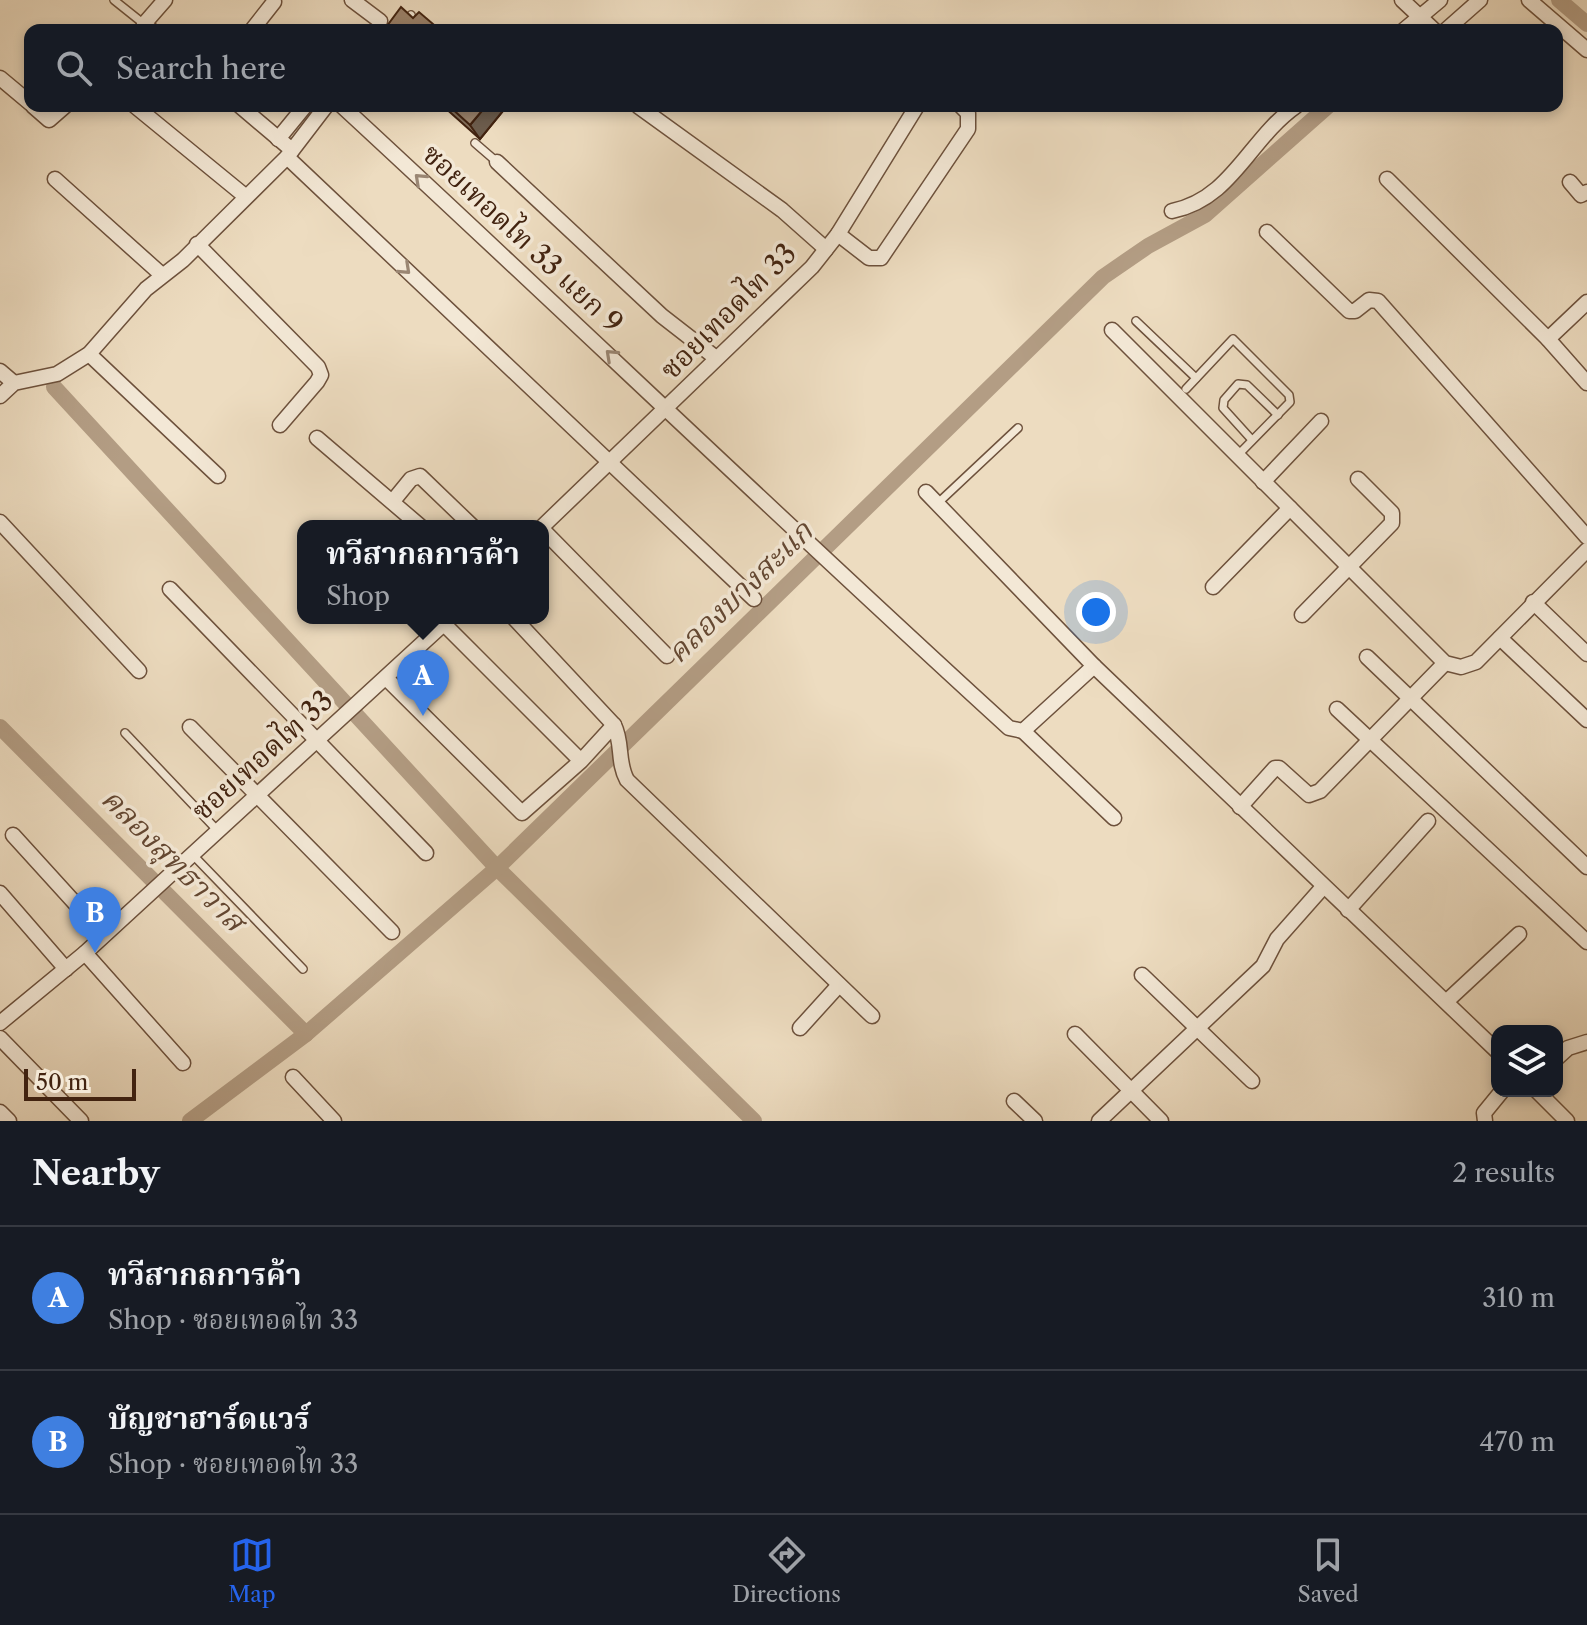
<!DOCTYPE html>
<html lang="en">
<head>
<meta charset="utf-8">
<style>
  :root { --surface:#171b24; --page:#242831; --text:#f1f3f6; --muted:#9ea1a6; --line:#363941; --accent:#2563eb }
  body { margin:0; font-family:"Libre Caslon Text","Noto Serif Thai",serif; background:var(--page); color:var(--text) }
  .controls { position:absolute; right:24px; bottom:24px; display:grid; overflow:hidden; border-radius:16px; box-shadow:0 4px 12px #0003 }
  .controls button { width:72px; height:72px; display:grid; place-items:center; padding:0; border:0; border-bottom:2px solid var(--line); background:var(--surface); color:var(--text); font:40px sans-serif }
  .scale { position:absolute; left:24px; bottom:20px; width:112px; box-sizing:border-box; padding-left:8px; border:4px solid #422310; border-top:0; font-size:22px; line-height:28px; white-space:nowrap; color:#422310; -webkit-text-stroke:6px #f3e8d6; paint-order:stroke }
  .you { position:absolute; left:1096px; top:612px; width:28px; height:28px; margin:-20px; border:6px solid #fff; border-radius:50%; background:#1a73e8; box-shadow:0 0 0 12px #1a73e833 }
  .badge { display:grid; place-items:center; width:52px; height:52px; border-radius:50%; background:var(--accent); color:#fff; font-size:26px; font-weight:700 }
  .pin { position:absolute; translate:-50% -66px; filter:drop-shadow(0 2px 4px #0008) }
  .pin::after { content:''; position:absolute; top:42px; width:28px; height:24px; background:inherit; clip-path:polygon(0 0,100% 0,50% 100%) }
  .popup { position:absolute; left:297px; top:520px; width:252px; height:104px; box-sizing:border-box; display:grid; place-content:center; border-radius:16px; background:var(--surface); filter:drop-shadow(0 2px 6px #0005); font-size:26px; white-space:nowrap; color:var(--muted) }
  .popup b { font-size:30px; color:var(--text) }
  .popup::after { content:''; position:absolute; left:50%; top:100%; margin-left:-16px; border:16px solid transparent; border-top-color:var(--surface) }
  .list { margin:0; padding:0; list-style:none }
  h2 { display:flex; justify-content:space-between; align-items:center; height:104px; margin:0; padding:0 32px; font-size:34px }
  h2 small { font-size:26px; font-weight:400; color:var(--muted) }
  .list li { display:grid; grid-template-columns:52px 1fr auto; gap:24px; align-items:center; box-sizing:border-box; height:144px; padding:0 32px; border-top:2px solid var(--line) }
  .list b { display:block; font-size:30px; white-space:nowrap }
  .list p { margin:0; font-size:26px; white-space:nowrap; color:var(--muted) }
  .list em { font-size:26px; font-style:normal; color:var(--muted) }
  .icon { flex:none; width:44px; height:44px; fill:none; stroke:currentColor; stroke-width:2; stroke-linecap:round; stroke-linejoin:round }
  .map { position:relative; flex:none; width:1587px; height:1121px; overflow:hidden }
  .search { position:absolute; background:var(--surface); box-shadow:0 4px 12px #0003; left:24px; right:24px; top:24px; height:88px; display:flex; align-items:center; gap:20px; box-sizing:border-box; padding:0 28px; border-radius:16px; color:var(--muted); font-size:30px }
  .sheet { height:392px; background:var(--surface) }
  nav { display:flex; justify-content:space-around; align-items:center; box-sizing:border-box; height:112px; border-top:2px solid var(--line); background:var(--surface); font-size:22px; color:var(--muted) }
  nav a { display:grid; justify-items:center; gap:4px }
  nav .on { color:var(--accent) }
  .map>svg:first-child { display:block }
</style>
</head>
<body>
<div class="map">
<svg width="1587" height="1121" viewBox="0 0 1587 1121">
  <rect width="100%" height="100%" fill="#eddcc0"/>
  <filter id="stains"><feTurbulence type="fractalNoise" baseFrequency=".0025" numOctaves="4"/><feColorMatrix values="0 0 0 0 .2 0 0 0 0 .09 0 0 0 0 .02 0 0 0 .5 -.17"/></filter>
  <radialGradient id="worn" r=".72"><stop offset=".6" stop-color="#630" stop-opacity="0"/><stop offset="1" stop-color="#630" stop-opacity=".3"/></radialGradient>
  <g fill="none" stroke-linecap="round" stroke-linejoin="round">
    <!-- canal -->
    <g stroke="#b39d84" stroke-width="16">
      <path d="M 1559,0 L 1587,24"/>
      <path d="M 54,387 L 497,868 L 754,1121"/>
      <path d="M 0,727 L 306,1034"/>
      <path d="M 190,1121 L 306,1034 L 497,868 L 1103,277 L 1148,246 L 1205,215 L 1328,106"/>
    </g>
    <defs>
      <g id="lane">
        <path d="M 114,0 L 144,24"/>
        <path d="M 398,30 L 411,15"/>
        <path d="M 475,143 L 497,162"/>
        <path d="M 1136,321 L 1196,378"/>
        <path d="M 1186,389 L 1233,339 L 1289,395 L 1290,402 L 1237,456"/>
        <path d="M 1252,440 L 1223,408 L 1224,400 L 1238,384 L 1247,385 L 1278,415"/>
        <path d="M 938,503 L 1018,428"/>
        <path d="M 125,733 L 217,830"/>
        <path d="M 191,853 L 303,969"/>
      </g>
      <g id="street">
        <path d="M 352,0 L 380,21"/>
        <path d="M 1402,0 L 1434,30"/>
        <path d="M 1529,0 L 1587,50"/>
        <path d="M 151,30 L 144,24 L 165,0"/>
        <path d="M 252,30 L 274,2"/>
        <path d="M 1404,30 L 1440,0"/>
        <path d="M 1446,30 L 1480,0"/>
        <path d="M 0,78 L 30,103"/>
        <path d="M 33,106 L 49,120 L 65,106"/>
        <path d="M 135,106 L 245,196"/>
        <path d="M 240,106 L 292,150"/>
        <path d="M 342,106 C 565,312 784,523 1009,728 L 1023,731 L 1094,666"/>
        <path d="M 638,106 L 782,210 L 826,249"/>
        <path d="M 278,139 L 305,106"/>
        <path d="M 287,157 L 754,599"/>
        <path d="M 497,162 L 662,316 L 716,358"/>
        <path d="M 55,179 L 162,275"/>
        <path d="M 1387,179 L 1548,339 L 1587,383"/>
        <path d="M 1570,182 L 1581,195 L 1587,192"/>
        <path d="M 1172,211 C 1232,199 1249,139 1296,106"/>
        <path d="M 1267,232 L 1349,311 L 1355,311 L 1369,300 L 1378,301 L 1587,537"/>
        <path d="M 838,234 L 869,258 L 881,258 L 968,129 L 968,113 L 961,106"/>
        <path d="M 197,244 L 318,367 L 321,375 L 317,382 L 280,425"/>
        <path d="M 1112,330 L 1445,663 L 1461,667 L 1476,662 L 1587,550"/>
        <path d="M 1548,339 L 1587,302"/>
        <path d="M 89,354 L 218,476"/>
        <path d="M 0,371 L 14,383"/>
        <path d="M 0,396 L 14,383 L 57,374 L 89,354 L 146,289 L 183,260 L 287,157 L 326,106"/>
        <path d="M 317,438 L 420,526"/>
        <path d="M 1263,482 L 1321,421"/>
        <path d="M 926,492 L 1094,666 L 1497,1051"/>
        <path d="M 393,501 L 411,479 L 420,476 L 472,526"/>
        <path d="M 0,522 L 139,671"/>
        <path d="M 543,526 L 812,267 L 838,234 L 917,106"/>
        <path d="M 543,530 L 667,656"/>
        <path d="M 1213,587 L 1290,508"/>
        <path d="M 170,589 L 426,853"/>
        <path d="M 1533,602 L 1587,654"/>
        <path d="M 1302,615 L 1392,523 L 1392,513 L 1358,479"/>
        <path d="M 514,618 L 614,725 C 623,743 617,762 627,780 L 872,1016"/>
        <path d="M 444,624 L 580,760"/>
        <path d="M 1500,638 L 1587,720"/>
        <path d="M 1367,657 L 1587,867"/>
        <path d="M 386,678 L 522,813 L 581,761 L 614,725"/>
        <path d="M 1337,709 L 1587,942"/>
        <path d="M 190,727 L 392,932"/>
        <path d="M 1023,731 L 1114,818"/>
        <path d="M 1240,807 L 1275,768 L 1279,768 L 1309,795 L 1320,791 L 1445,663"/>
        <path d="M 13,835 L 103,934"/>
        <path d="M 0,893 L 66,969"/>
        <path d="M 1348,910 L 1428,821"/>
        <path d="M 85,953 L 183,1063"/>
        <path d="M 1142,975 L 1252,1081"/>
        <path d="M 1447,1001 L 1519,934"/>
        <path d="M 0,1023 L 85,953 L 450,618"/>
        <path d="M 800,1028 L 839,985"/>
        <path d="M 1075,1034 L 1161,1121"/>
        <path d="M 0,1038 L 81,1121"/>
        <path d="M 1557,1058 L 1568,1048 L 1587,1042"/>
        <path d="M 293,1077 L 334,1121"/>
        <path d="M 1537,1091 L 1567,1121"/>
        <path d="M 1014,1101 L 1035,1121"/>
        <path d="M 0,1112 L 9,1121"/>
        <path d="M 1099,1121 L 1263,966 L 1277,939 L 1323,887"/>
        <path d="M 1485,1121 L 1484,1113 L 1502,1091"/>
      </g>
    </defs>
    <!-- lane casing -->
    <use href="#lane" stroke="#6d513c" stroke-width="10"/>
    <!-- street casing -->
    <use href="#street" stroke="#6d513c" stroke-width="17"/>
    <!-- lane -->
    <use href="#lane" stroke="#f3e8d6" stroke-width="7"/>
    <!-- street -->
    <use href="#street" stroke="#f3e8d6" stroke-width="14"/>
  </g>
  <!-- wall -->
  <path fill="#85715d" stroke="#422310" stroke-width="2" d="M 443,106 L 507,106 L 480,139 Z"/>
  <!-- shaded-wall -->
  <path fill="#6c5c4c" stroke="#422310" stroke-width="2" d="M 486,106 L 507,106 L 480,139 L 470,125 Z"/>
  <!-- building -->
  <g fill="#9b836c" stroke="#422310" stroke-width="2">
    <path d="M 401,7 L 413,18 L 419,12 L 440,30 L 384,30 Z"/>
    <path d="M 449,106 L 486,106 L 470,125 Z"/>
  </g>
  <!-- one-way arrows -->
  <defs><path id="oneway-chevron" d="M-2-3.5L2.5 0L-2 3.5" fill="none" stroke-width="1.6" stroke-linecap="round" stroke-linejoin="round" transform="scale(2)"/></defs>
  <g stroke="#9a8673">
    <use href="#oneway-chevron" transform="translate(420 179) rotate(-137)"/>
    <use href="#oneway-chevron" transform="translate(405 269) rotate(43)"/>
    <use href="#oneway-chevron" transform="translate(611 355) rotate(-137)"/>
  </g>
  <g text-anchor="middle" stroke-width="7" stroke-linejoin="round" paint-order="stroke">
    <!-- street labels -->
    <g font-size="28" fill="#422310" stroke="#f3e8d6">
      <text transform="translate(523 238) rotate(43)" y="10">ซอยเทอดไท 33 แยก 9</text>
      <text transform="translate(728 311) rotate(-45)" y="10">ซอยเทอดไท 33</text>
      <text transform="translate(262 755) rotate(-42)" y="10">ซอยเทอดไท 33</text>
    </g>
    <!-- water labels -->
    <g font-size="30" font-style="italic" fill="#644833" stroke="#f3e8d6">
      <text transform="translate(740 592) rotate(-44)" y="10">คลองบางสะแก</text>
      <text transform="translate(173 860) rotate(45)" y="10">คลองสุทธาวาส</text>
    </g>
  </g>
  <rect width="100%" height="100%" filter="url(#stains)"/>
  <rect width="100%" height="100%" fill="url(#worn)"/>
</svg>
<div class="controls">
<button><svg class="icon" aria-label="layers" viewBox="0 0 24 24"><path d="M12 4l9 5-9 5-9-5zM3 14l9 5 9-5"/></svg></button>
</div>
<div class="scale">50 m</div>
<div class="you"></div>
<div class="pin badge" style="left:423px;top:716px;background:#3f7fe0">A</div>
<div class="popup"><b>ทวีสากลการค้า</b>Shop</div>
<div class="pin badge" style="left:95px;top:953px;background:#3f7fe0">B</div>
<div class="search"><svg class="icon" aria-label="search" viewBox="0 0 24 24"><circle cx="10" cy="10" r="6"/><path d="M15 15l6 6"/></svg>Search here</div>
</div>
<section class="sheet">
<h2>Nearby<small>2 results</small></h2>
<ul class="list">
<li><span class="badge" style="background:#3f7fe0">A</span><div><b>ทวีสากลการค้า</b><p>Shop · ซอยเทอดไท 33</p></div><em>310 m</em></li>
<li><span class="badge" style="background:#3f7fe0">B</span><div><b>บัญชาฮาร์ดแวร์</b><p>Shop · ซอยเทอดไท 33</p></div><em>470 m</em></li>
</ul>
</section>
<nav>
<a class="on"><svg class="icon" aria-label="map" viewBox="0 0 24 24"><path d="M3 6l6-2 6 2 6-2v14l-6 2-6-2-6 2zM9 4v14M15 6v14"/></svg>Map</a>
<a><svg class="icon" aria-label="directions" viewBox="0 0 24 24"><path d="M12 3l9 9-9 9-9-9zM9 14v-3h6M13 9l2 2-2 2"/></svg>Directions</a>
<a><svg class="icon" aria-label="saved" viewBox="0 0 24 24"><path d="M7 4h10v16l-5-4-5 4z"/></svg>Saved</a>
</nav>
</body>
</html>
